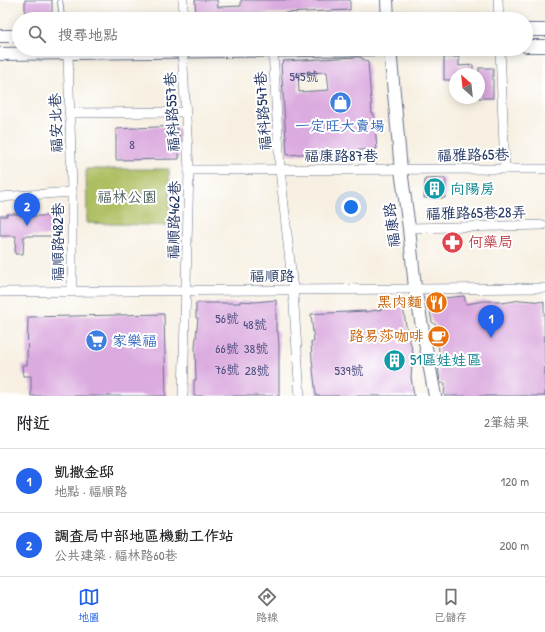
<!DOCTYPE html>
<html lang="zh-TW">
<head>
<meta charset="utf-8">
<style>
  :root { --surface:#fff; --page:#f6f6f6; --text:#202124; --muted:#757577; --line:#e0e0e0; --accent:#2563eb }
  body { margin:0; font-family:"Patrick Hand","LXGW WenKai TC",sans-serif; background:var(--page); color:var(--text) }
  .compass { position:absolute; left:449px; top:68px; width:36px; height:36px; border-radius:50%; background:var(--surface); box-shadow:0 2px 10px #0003; rotate:333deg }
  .you { position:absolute; left:351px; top:207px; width:14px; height:14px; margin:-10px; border:3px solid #fff; border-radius:50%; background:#1a73e8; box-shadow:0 0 0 6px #1a73e833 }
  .badge { display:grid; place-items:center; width:26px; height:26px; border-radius:50%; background:var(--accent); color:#fff; font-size:13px; font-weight:700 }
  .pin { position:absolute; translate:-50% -33px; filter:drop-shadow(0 1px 2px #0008) }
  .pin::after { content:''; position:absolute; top:21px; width:14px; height:12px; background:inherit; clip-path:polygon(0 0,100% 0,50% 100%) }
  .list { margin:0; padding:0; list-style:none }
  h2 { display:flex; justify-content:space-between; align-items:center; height:52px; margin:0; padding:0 16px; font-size:17px }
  h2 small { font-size:13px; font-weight:400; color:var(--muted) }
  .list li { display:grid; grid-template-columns:26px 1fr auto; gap:12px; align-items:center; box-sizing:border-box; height:64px; padding:0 16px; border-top:1px solid var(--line) }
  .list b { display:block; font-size:15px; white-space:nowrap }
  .list p { margin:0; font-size:13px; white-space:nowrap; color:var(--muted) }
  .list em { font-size:13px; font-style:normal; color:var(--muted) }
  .icon { flex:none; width:22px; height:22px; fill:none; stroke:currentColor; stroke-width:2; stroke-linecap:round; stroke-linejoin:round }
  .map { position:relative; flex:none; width:545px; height:396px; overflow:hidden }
  .search { position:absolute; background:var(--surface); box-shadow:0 2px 10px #0003; left:12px; right:12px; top:12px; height:44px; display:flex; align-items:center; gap:10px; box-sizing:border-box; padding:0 14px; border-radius:22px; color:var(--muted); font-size:15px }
  .sheet { height:180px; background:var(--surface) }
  nav { display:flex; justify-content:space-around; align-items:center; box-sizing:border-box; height:56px; border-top:1px solid var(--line); background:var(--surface); font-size:11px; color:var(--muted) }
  nav a { display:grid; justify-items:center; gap:2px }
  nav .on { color:var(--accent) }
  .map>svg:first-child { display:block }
</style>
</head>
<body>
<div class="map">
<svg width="545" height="396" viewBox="0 0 545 396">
  <rect width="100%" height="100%" fill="#fff"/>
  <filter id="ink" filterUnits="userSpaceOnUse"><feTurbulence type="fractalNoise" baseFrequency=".025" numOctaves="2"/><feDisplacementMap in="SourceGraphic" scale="8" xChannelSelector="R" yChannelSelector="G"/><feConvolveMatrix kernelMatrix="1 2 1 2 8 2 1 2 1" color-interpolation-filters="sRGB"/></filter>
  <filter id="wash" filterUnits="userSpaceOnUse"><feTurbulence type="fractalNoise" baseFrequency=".012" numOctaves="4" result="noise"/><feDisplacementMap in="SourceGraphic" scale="16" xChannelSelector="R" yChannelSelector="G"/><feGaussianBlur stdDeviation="0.9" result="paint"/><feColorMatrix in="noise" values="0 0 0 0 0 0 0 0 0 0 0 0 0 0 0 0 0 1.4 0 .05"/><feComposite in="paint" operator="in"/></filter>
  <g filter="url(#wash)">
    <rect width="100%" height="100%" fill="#f7f0e2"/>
    <!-- green -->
    <path fill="#adbe61" stroke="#647660" d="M 86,169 L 169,169 L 170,226 L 87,223 Z"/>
    <g id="blocks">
      <!-- building -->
      <g fill="#dbabdf" fill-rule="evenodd">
        <rect x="25" y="0" width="27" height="19"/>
        <path d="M 195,0 L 217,0 L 218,7 L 241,6 L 241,0 L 350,0 L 350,10 L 262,14 L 262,19 L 196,19 Z"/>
        <path d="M 357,57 L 360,57 L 368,62 L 372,114 L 374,114 L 377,149 L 287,155 L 281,64 L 284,61 ZM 327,72 L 329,90 L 299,92 L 298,73 Z"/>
        <path d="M 444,57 L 459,57 L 459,66 L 473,65 L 473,74 L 455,74 L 455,80 L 444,80 Z"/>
        <rect x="479" y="68" width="14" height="30"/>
        <path d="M 176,126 L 179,132 L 179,159 L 116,160 L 116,129 Z"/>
        <path d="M 444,178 L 446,181 L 445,198 L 424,198 L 425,179 Z"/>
        <path d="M 7,214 L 23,214 L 23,216 L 54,216 L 54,236 L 24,236 L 23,254 L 15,254 L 16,236 L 0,236 L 0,216 L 7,216 Z"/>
        <path d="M 464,296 L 466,304 L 485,301 L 500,301 L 502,303 L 521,300 L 544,302 L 545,396 L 444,396 L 445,383 L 440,383 L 439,374 L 437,354 L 439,352 L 436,325 L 432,322 L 429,305 L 433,299 Z"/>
        <path d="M 276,300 L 276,331 L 278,331 L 279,347 L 279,396 L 194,396 L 194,380 L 196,380 L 195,347 L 198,318 L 196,318 L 196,303 L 240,303 L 240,301 L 255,302 Z"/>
        <path d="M 403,306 L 406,326 L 413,353 L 411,377 L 414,396 L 316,396 L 312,360 L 311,342 L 314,342 L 311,314 L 365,311 L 365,312 Z"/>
        <path d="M 164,314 L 166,396 L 31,396 L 31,376 L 23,376 L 22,365 L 27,365 L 28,317 Z"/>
      </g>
    </g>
  </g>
  <g filter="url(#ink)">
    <use href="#blocks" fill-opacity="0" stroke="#68738c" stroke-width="1"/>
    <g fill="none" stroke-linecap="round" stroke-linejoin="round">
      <defs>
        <path id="service" d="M 60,0 L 62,19"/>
        <g id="minor">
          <path d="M 498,0 L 499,19"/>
          <path d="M 183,19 L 183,0"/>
          <path d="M 182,49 L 189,170 L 183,396"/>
          <path d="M 500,49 L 505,169"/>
          <path d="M 273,51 L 280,169 L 293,290 L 300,396"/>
          <path d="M 68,54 L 72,192 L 72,292"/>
          <path d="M 69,113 L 186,112"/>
          <path d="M 189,170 L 545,169"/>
          <path d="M 0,197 L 72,192"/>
          <path d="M 409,228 L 543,225"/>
          <path d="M 0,292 L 545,288"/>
        </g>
        <g id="tertiary">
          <path d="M 387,0 L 388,19"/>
          <path d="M 526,30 L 545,30"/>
          <path d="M 0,36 L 19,36"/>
          <path d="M 526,46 L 545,46"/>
          <path d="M 390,49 L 401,170 L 409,228 L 415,288 L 435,396"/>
          <path d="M 0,54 L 383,49"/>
        </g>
      </defs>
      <!-- service casing -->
      <use href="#service" stroke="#68738c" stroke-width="6"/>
      <!-- minor casing -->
      <use href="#minor" stroke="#68738c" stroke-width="10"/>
      <!-- tertiary casing -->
      <use href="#tertiary" stroke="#68738c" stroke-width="14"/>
      <!-- service -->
      <use href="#service" stroke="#fff" stroke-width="4.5"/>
      <!-- minor -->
      <use href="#minor" stroke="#fff" stroke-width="9"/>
      <!-- tertiary -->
      <use href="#tertiary" stroke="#fff" stroke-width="12"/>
    </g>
  </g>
  <!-- icons -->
  <defs>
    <symbol id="shop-disc" viewBox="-11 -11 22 22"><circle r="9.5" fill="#3f7fe0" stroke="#fff"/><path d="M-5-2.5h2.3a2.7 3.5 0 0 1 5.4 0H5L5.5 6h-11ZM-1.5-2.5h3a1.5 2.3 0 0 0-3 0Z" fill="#fff"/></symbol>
    <symbol id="building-disc" viewBox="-11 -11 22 22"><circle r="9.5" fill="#0f9aa8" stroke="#fff"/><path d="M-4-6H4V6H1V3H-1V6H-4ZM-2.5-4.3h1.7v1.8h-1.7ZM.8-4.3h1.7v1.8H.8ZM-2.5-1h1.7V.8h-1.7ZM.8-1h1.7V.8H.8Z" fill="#fff"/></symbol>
    <symbol id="pharmacy-disc" viewBox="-11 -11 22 22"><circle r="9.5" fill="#e0444e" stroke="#fff"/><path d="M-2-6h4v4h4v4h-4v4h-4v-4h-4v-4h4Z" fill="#fff"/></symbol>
    <symbol id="restaurant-disc" viewBox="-11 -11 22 22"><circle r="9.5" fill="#e8710a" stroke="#fff"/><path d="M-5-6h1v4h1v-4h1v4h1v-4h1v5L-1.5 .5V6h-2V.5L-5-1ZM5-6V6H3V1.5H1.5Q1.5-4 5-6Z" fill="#fff"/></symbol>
    <symbol id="cafe-disc" viewBox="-11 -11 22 22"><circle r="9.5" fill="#e8710a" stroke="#fff"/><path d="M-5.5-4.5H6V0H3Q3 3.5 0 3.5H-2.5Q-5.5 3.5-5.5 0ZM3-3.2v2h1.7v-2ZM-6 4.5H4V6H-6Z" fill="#fff"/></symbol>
    <symbol id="supermarket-disc" viewBox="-11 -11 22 22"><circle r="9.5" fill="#3f7fe0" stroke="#fff"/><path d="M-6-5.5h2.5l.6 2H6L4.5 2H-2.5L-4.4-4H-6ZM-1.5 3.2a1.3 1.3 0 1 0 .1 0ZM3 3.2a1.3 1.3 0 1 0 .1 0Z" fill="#fff"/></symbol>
  </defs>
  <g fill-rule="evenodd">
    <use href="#shop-disc" x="328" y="90" width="25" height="25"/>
    <use href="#building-disc" x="422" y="176" width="25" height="25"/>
    <use href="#pharmacy-disc" x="440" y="230" width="25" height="25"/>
    <use href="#restaurant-disc" x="424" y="290" width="25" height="25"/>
    <use href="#cafe-disc" x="426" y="324" width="25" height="25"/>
    <use href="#supermarket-disc" x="84" y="328" width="25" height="25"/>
    <use href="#building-disc" x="382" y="348" width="25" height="25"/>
  </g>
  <g text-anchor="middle" stroke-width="4" stroke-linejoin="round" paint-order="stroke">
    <!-- number labels -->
    <g font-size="13" fill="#4b4e7e">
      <text x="304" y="81">545號</text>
      <text x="132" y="149">8</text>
      <text x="227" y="323">56號</text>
      <text x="255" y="329">48號</text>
      <text x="227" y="353">66號</text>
      <text x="256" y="353">38號</text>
      <text x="227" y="374">76號</text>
      <text x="257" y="375">28號</text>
      <text x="349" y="375">539號</text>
    </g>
    <!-- street labels -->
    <g font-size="15" fill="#1b2f5e" stroke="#fff">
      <text transform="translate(263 111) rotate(-94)" y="5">福科路547巷</text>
      <text transform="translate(172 112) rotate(-93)" y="5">福科路557巷</text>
      <text transform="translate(56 123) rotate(-92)" y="5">福安北巷</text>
      <text transform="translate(473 155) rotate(-1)" y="5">福雅路65巷</text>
      <text x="341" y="161">福康路87巷</text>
      <text transform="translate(476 213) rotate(-1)" y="5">福雅路65巷28弄</text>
      <text transform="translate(174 220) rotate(-89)" y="5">福順路462巷</text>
      <text transform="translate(392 225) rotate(-97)" y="5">福康路</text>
      <text transform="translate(58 242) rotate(-90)" y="5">福順路482巷</text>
      <text x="272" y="281">福順路</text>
    </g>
    <!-- shop labels -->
    <g font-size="15" fill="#366cbe" stroke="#fff">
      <text x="340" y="131">一定旺大賣場</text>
      <text x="112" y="346" text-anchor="start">家樂福</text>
    </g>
    <!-- culture labels -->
    <g font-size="15" fill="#0d838f" stroke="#fff" text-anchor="start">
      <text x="450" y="194">向陽房</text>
      <text x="410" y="365">51區娃娃區</text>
    </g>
    <!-- park labels -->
    <g font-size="15" fill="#4e615f" stroke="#fff">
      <text x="127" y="202">福林公園</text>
    </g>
    <!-- health labels -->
    <g font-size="15" fill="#be3a42" stroke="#fff" text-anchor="start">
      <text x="468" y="247">何藥局</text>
    </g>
    <!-- food labels -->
    <g font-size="15" fill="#c56008" stroke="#fff" text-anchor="end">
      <text x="422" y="307">黑肉麵</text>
      <text x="424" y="341">路易莎咖啡</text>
    </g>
  </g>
</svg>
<svg class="compass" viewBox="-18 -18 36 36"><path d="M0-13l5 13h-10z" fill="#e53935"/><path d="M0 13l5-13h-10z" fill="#757577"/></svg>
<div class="you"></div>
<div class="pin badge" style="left:491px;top:338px">1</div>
<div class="pin badge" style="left:27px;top:226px">2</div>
<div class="search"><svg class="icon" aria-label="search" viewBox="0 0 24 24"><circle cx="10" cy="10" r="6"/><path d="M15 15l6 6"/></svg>搜尋地點</div>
</div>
<section class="sheet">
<h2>附近<small>2筆結果</small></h2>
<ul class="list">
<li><span class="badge">1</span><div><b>凱撒金邸</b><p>地點 · 福順路</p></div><em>120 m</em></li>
<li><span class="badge">2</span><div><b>調查局中部地區機動工作站</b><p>公共建築 · 福林路60巷</p></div><em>200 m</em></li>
</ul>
</section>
<nav>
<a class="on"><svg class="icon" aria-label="map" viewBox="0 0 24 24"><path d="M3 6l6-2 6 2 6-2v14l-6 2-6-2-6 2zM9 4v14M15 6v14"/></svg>地圖</a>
<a><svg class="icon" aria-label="directions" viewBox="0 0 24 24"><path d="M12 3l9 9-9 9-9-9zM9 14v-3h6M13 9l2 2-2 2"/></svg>路線</a>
<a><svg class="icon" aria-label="saved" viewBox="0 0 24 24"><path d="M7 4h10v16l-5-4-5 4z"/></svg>已儲存</a>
</nav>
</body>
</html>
